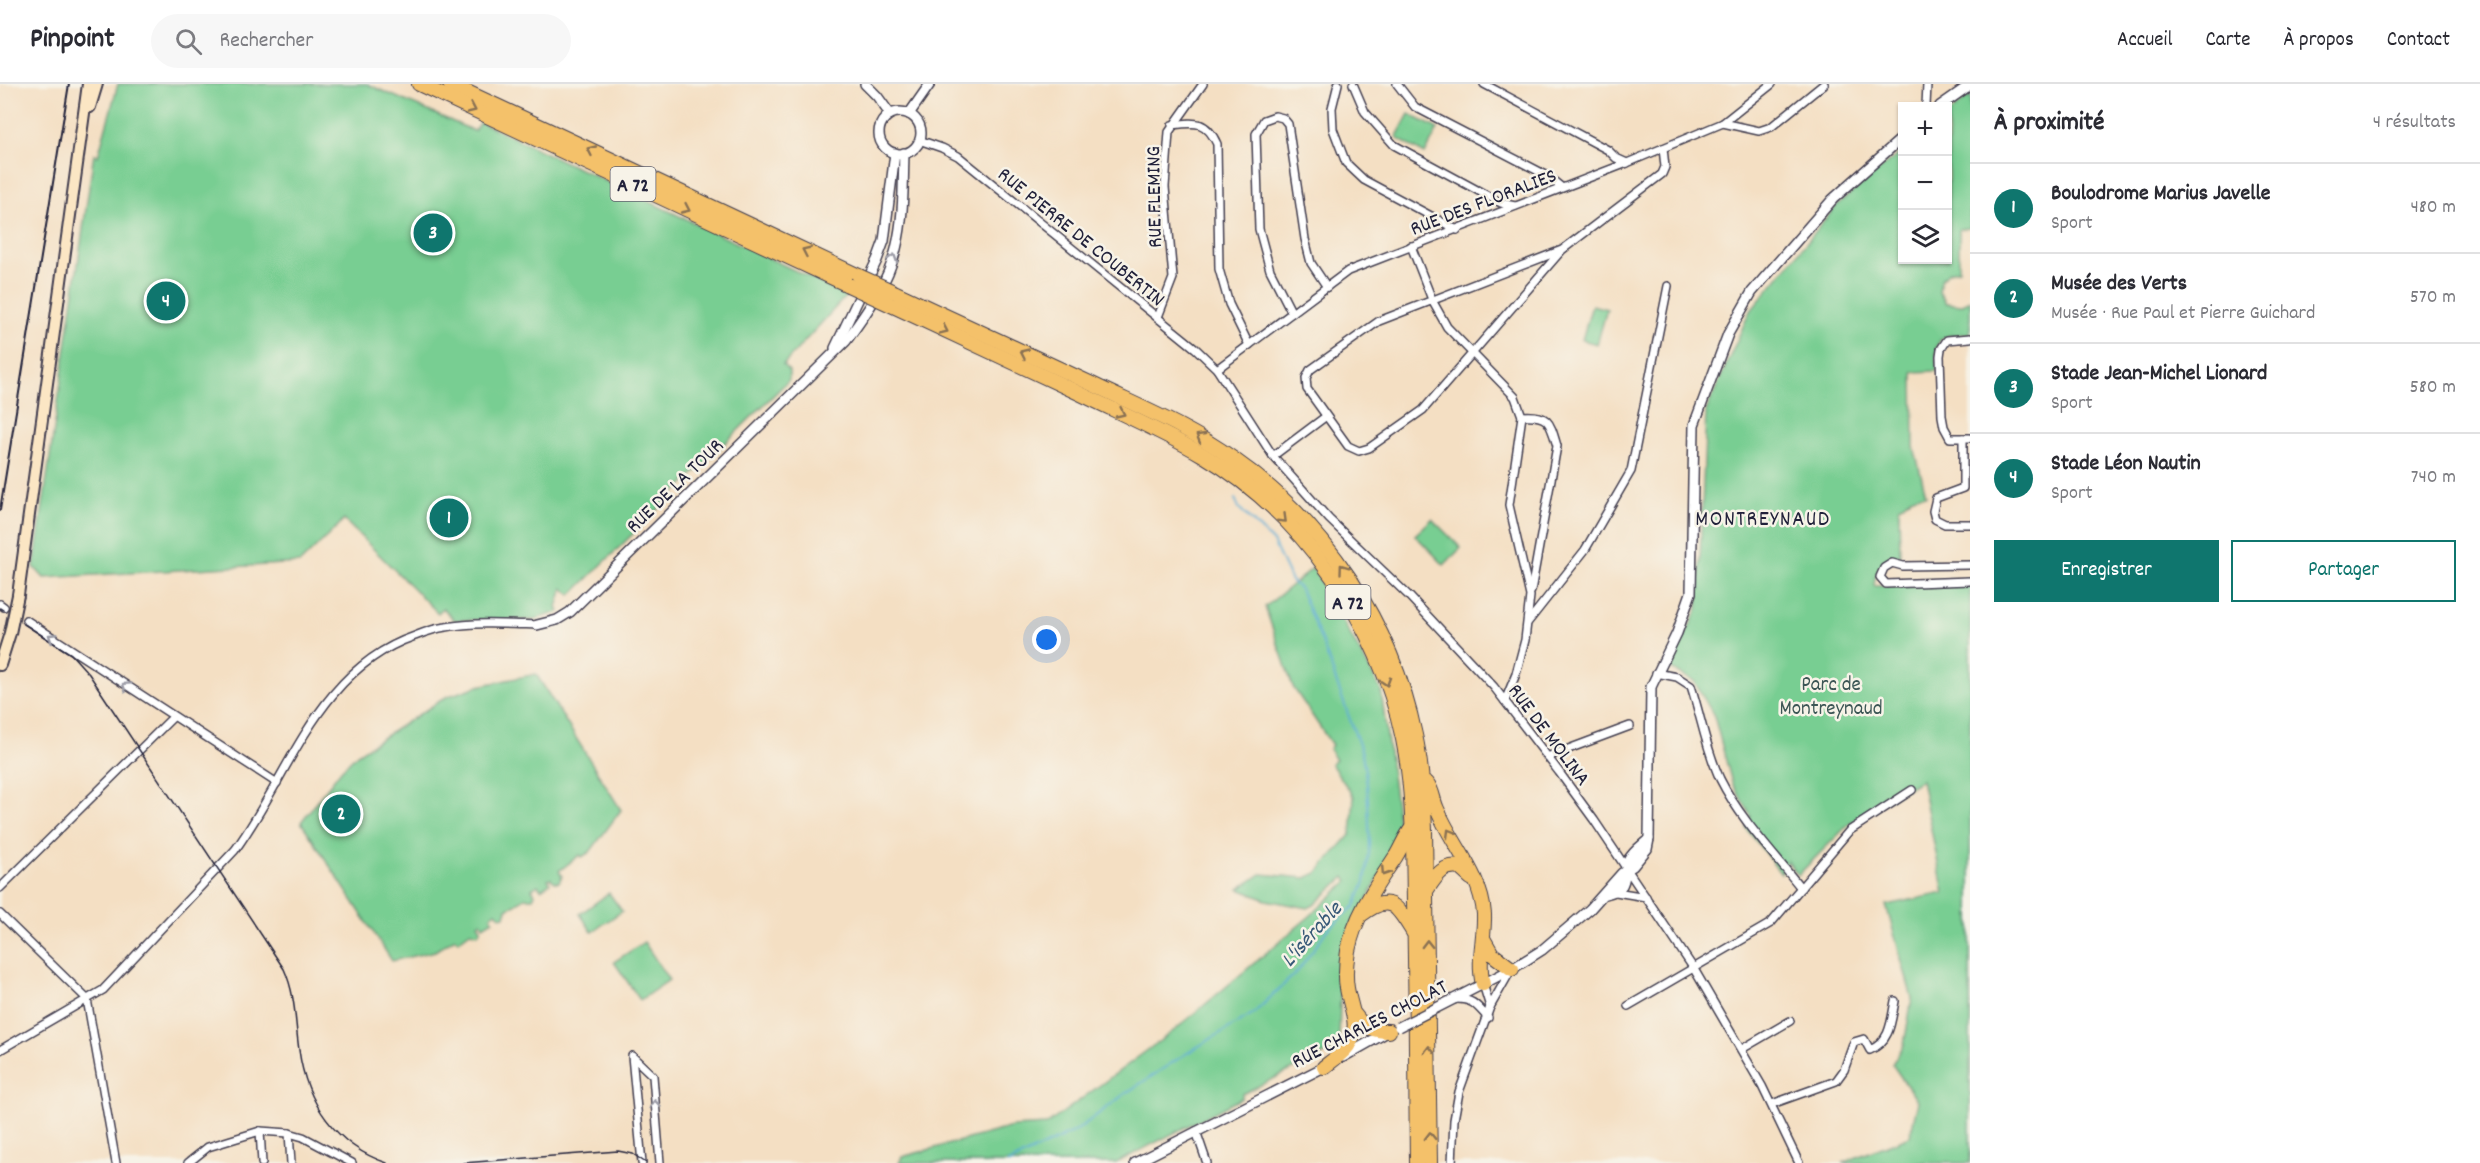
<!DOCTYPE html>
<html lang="fr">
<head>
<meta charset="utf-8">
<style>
  :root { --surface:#fff; --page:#f7f7f7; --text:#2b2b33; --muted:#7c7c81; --line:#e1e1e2; --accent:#0f766e }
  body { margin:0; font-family:Dekko,sans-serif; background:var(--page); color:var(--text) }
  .controls { position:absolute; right:18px; top:18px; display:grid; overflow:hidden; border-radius:0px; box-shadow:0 2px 4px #0004 }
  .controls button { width:54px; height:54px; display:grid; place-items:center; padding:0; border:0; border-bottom:2px solid var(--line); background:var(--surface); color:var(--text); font:30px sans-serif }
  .you { position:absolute; left:1047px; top:556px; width:21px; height:21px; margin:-15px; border:4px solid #fff; border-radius:50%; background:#1a73e8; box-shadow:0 0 0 9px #1a73e833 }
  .badge { display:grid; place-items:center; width:39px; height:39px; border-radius:50%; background:var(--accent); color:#fff; font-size:20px; font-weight:700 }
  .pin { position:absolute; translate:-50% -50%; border:3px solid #fff; box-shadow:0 2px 6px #0006 }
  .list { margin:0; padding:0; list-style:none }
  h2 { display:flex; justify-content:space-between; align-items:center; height:78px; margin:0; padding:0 24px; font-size:26px }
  h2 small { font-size:20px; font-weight:400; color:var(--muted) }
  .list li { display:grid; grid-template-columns:39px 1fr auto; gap:18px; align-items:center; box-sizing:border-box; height:90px; padding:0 24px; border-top:2px solid var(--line) }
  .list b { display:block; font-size:22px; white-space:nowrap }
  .list p { margin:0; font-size:20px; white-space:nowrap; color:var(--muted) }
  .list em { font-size:20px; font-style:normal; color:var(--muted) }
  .actions { display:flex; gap:12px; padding:18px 24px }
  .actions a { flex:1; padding:14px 0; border:2px solid var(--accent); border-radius:0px; text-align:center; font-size:21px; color:var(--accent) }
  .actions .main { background:var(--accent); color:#fff }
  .icon { flex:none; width:33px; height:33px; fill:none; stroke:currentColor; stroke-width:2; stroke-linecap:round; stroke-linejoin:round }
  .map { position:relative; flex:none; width:1970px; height:1079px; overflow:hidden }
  header { display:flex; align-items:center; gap:36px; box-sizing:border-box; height:84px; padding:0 30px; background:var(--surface); border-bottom:2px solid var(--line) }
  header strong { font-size:28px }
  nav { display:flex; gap:33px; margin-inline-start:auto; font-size:21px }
  .search { width:420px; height:54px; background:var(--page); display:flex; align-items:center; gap:15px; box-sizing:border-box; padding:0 21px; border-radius:33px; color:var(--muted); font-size:22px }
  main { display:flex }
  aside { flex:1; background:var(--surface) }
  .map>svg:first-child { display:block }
</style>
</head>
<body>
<header>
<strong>Pinpoint</strong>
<div class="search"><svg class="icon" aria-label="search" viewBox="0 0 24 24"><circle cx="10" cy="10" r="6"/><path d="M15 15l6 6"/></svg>Rechercher</div>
<nav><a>Accueil</a><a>Carte</a><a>À propos</a><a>Contact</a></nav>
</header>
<main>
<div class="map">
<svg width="1970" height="1079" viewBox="0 0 1970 1079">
  <rect width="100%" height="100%" fill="#f7f3e8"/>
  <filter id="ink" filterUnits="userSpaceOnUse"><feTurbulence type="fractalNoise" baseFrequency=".0167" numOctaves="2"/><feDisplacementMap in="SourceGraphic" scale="12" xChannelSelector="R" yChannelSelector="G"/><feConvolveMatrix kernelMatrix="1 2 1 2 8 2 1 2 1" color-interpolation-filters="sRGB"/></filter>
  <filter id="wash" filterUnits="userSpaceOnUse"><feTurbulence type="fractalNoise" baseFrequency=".008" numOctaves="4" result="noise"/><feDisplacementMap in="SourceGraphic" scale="24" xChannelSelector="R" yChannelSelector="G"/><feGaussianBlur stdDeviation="1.35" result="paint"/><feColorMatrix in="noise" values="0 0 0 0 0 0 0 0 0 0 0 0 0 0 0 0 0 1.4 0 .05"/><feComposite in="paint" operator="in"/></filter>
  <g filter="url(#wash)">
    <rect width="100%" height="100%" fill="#f4dfc3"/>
    <!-- green -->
    <g fill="#78ce92" stroke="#4d7866" stroke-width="1.5">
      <path d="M 118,0 L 367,0 L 474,47 L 480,38 L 847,211 L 783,281 L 789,287 L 789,296 L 571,511 L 563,504 L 557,523 L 559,528 L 532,536 L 454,536 L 443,524 L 438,529 L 344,436 L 300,479 L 44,494 L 34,483 L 94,69 L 98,72 Z"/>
      <path d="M 1970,12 L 1970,144 L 1959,145 L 1959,185 L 1949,188 L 1941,195 L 1939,208 L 1946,219 L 1961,221 L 1970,216 L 1970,250 C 1936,251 1935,254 1937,287 L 1913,288 L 1914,363 L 1926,411 C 1913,410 1908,415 1899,424 L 1900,472 C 1883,476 1875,485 1874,502 L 1970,501 L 1970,1079 L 1842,1079 L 1910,1052 L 1918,1018 L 1892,980 L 1904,961 L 1912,914 L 1886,821 L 1944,809 L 1921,696 L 1849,740 L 1798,791 L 1787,777 L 1781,790 L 1746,744 L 1751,732 L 1732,699 L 1714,632 L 1694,597 L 1669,584 L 1698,525 L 1706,327 L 1749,229 L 1837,121 L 1902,67 L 1902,176 L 1948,176 L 1948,30 Z"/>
      <path d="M 1409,30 L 1438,45 L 1425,70 L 1396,54 Z"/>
      <path d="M 1592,221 L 1607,225 L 1597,260 L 1582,256 Z"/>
      <path d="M 1432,435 L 1461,464 L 1444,481 L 1415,451 Z"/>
      <path d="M 1313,484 L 1381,606 L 1400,753 L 1341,866 L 1339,963 L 1242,1010 L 1242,1014 L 1116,1079 L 899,1079 L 902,1073 L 1012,1043 L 1046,1041 L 1176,945 L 1310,832 L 1348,797 L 1345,793 L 1314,821 L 1308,824 L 1266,816 L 1239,805 L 1261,790 L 1306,794 L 1317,789 L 1351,750 L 1354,713 L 1331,680 L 1336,676 L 1329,665 L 1332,661 L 1293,603 L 1265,523 Z"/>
      <path d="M 536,590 L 621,726 L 590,768 L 582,773 L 580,771 L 559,787 L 562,792 L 559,798 L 555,798 L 550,794 L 548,795 L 550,799 L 541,805 L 538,801 L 532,805 L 535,810 L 533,814 L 525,814 L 507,825 L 505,832 L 501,833 L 496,828 L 491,832 L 493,836 L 483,842 L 481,838 L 478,840 L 481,845 L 478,850 L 470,848 L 458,857 L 455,854 L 435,867 L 392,877 L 301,738 L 341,686 L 357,670 L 446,613 L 478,602 Z"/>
      <path d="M 609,809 L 622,827 L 592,848 L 580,830 Z"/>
      <path d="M 644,858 L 669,896 L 640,916 L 614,878 Z"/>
    </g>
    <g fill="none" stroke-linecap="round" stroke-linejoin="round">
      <!-- stream -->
      <path stroke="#58abd3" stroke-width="2" d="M 1008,1079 L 1077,1046 L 1126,1009 L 1184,971 L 1254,929 L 1298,887 L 1327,846 L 1355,822 L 1365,798 L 1370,761 L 1367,700 L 1362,669 L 1322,558 L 1300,505 L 1291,497 L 1273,458 L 1239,424 L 1235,415"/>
    </g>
  </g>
  <g filter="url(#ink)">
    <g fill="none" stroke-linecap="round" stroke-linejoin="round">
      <!-- minor-tunnel -->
      <path stroke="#cab9a8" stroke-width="7" stroke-dasharray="7 3.5" stroke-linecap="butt" d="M 4,523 L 26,536"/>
      <defs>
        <g id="minor">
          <path d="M 1338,0 L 1332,24 L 1333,45 L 1346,79 L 1364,96 L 1457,146"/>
          <path d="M 1353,0 L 1365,28 L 1394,61 L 1501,119 L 1515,122"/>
          <path d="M 1397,0 L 1415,23 L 1546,91 L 1561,103"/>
          <path d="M 1484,0 L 1608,66 L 1616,74 L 1627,79"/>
          <path d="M 1926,22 L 1927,0"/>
          <path d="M 1723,39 L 1759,47 L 1771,43 L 1824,0"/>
          <path d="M 1172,41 C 1196,38 1206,36 1217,60 L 1219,185 L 1229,220 L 1249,261"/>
          <path d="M 919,56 L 942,64 L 958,72 L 1195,264 L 1217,285 L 1273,372 L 1329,435 L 1409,512 L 1494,603 L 1559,688 L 1594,736 L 1694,885 L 1762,1002 L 1799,1079"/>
          <path d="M 1411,162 L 1433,218 L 1447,243 L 1515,313 L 1522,332 L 1509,421 L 1530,512 L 1525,556 L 1516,590 L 1505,617"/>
          <path d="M 1562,166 L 1379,237 L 1310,286 L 1306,294 L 1307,305 L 1348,362 L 1359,367 L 1369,364 L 1423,326 L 1562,166 L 1662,90 L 1665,83 L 1663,64"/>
          <path d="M 1292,229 L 1270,186 L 1259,145 L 1256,50 L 1264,36 L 1275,32 L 1283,34 L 1288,40 L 1305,155 L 1311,179 L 1327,203"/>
          <path d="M 1158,233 L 1173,194 L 1165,103 L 1169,48 L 1203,0"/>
          <path d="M 1970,254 L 1947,256 L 1941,265 L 1940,272 L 1942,332 L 1944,343 L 1950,354 L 1970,354"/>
          <path d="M 1217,285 L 1348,187 L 1627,79 L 1723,39 L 1772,0"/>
          <path d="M 1522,332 C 1549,330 1550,338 1557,362 L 1531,507"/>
          <path d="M 1963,354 L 1963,404 L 1936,414 L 1933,427 L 1935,435 L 1945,440 L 1970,440"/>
          <path d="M 1273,372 L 1325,333"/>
          <path d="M 1970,481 L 1903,482 L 1892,479 L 1884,484 L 1880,493 L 1886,500 L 1970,497"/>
          <path d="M 0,520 L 4,523"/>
          <path d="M 26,536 L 277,699"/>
          <path d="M 1528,538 L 1585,466 L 1631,387 L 1668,202"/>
          <path d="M 1656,589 L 1677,593 L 1691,602 C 1701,633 1706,665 1720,695 C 1740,735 1773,769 1801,804"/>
          <path d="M 1547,673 L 1630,642"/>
          <path d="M 0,804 L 173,633"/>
          <path d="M 1616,808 L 1646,813"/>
          <path d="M 0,830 L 87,915"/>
          <path d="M 1483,900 L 1490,923"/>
          <path d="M 87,915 L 116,1079"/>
          <path d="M 1456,915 C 1474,915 1477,922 1488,934"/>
          <path d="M 1628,922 L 1771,839 L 1849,747 L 1912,706"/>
          <path d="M 1742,965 L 1790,937"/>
          <path d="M 0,966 L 103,906 L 235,766 C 291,689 318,585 415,552 C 425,548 435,544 446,543 C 475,538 507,540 537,541"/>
          <path d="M 1772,1020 L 1836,997 L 1844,986 L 1854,958 L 1864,955 L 1870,966 C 1891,957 1891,937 1895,917"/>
          <path d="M 260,1047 L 262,1079"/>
          <path d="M 1196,1047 L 1207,1079"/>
          <path d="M 289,1049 L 291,1079"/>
          <path d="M 188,1079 L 208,1063 L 260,1047 L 289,1049 L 303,1053 L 352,1079"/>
          <path d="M 642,1079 L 632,972 L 653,992 L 660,1079"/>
          <path d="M 1452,1079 L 1454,1036 L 1459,1008 L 1490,923 L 1511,886"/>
        </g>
        <g id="tertiary">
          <path d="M 865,0 L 877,12 L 890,30"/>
          <path d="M 1940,22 L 1970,1"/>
          <circle cx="900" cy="49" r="21"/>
          <path d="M 909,30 L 930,0"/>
          <path d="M 835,264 L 877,176 L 884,157 L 895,69"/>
          <path d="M 537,541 L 557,536 L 570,528 L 846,257 C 866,230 888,199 896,165 C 904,133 903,101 904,69"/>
          <path d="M 1605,810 C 1630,805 1622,794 1628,777 C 1631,769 1642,761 1649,755"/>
          <path d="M 1454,915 L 1512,885 L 1542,866 L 1590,825 L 1622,789 L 1633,782 L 1647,765 L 1649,755 L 1651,603 L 1677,549 L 1691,509 L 1694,341 L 1728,250 L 1752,208 L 1833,115 L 1902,54"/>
          <path d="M 1343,973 L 1389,947"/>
          <path d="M 1135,1079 L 1328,981"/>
        </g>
        <g id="secondary">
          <path d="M 90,23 L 97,0"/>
          <path d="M 18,511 L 88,0"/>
          <path d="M 0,581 L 10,549"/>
        </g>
        <g id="motorway">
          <path d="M 419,0 L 848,201"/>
          <path d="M 450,0 L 859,192"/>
          <path d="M 894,208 C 960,239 1026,270 1092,300 C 1139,323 1189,343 1232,374 C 1326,439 1392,540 1415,651 C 1422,682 1424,714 1425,746 L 1430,1079"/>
          <path d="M 891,221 C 955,251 1018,281 1081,310 C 1122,330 1164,348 1203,371 C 1304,431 1379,540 1403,655 C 1414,708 1413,764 1414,818 C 1416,905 1416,992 1417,1079"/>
          <path d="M 1427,699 C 1433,707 1433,717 1437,725 C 1452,761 1481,790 1484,830 C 1485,853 1477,878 1483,900"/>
          <path d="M 1426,807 C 1435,794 1442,780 1459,783 L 1471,794"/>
          <path d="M 1361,831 C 1391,808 1397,822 1413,848"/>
          <path d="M 1484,856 L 1492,870 L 1512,885"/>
          <path d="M 1355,931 C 1364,944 1374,947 1389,947"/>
          <path d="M 1324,983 C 1332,977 1342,970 1348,962 C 1362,942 1350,924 1347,904 C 1345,892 1346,879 1348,867 C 1355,831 1376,802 1396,772 C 1402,762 1405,753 1412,744"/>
        </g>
      </defs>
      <!-- minor casing -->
      <use href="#minor" stroke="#423e4f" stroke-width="10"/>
      <!-- tertiary casing -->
      <use href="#tertiary" stroke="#423e4f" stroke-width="12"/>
      <!-- secondary casing -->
      <use href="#secondary" stroke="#423e4f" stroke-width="14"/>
      <!-- motorway casing -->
      <use href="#motorway" stroke="#423e4f" stroke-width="16"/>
      <!-- minor -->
      <use href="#minor" stroke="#fff" stroke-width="7"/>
      <!-- tertiary -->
      <use href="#tertiary" stroke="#fff" stroke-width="9"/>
      <!-- secondary -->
      <use href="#secondary" stroke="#fbe6c4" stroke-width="10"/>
      <!-- motorway -->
      <use href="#motorway" stroke="#f4c16b" stroke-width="14"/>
      <!-- tram -->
      <g stroke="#22223b" stroke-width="1.5">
        <path d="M 0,524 L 3,526"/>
        <path d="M 24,540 L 71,570 L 89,590 L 284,885 C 296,911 295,939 299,966 C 306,1018 336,1062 387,1079"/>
        <path d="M 463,1079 L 618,1067 L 633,1070 L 646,1079"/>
      </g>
      <!-- rail -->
      <path stroke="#22223b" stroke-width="2" d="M 0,426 L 69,0"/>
      <defs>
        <path id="tertiary-bridge" d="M 1399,943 L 1454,915"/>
        <path id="secondary-bridge" d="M 10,549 L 18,511"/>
        <g id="motorway-bridge">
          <path d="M 859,192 L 894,208"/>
          <path d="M 848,201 L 891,221"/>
        </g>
      </defs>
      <!-- tertiary-bridge casing -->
      <use href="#tertiary-bridge" stroke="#423e4f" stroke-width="12" stroke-linecap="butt"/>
      <!-- secondary-bridge casing -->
      <use href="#secondary-bridge" stroke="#423e4f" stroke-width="14" stroke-linecap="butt"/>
      <!-- motorway-bridge casing -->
      <use href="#motorway-bridge" stroke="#423e4f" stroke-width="16" stroke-linecap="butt"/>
      <!-- tertiary-bridge -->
      <use href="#tertiary-bridge" stroke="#fff" stroke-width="9"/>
      <!-- secondary-bridge -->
      <use href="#secondary-bridge" stroke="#fbe6c4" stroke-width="10"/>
      <!-- motorway-bridge -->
      <use href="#motorway-bridge" stroke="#f4c16b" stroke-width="14"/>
    </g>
    <!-- one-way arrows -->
    <defs><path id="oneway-chevron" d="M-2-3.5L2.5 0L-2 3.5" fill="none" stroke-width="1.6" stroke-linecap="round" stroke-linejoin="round" transform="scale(1.5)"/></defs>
    <g stroke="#8b7253">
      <use href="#oneway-chevron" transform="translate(472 25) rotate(25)"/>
      <use href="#oneway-chevron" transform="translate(591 66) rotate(-155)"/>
      <use href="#oneway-chevron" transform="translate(686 125) rotate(25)"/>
      <use href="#oneway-chevron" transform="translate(806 167) rotate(-155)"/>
      <use href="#oneway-chevron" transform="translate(944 246) rotate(25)"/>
      <use href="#oneway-chevron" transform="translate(1024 269) rotate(-155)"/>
      <use href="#oneway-chevron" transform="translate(1121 329) rotate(25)"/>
      <use href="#oneway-chevron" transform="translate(1200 353) rotate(-150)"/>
      <use href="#oneway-chevron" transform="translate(1283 435) rotate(44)"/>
      <use href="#oneway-chevron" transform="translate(1343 484) rotate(-126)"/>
      <use href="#oneway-chevron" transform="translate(1386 598) rotate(72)"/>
      <use href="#oneway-chevron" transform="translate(1450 749) rotate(-120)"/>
      <use href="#oneway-chevron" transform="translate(1385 788) rotate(123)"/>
      <use href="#oneway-chevron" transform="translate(1427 860) rotate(-91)"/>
      <use href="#oneway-chevron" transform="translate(1429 966) rotate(-91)"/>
      <use href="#oneway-chevron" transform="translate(1430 1052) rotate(-91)"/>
    </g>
    <g stroke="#9c9ca7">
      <use href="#oneway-chevron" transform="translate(893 174) rotate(-72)"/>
      <use href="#oneway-chevron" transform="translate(52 553) rotate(-147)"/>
      <use href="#oneway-chevron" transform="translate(126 602) rotate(-146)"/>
      <use href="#oneway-chevron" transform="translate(655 1020) rotate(-95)"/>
    </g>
  </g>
  <g text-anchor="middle" stroke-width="5" stroke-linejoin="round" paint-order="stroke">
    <!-- shield labels -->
    <g fill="#f7f3e8" stroke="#62616f" stroke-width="1.5">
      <rect x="610.5" y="83" width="45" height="34" rx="4.5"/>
      <rect x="1325.5" y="501" width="45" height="34" rx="4.5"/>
    </g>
    <g font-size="20" font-weight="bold" fill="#22223b">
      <text x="633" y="107">A 72</text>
      <text x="1348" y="525">A 72</text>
    </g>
    <!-- street labels -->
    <g font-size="21" fill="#22223b" stroke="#f7f3e8">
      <text transform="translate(1153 113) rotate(-91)" y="7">RUE FLEMING</text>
      <text transform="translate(1483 117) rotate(-21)" y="7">RUE DES FLORALIES</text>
      <text transform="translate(1082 152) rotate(39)" y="7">RUE PIERRE DE COUBERTIN</text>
      <text transform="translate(674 401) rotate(-44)" y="7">RUE DE LA TOUR</text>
      <text transform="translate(1550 650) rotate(53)" y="7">RUE DE MOLINA</text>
      <text transform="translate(1369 939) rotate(-27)" y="7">RUE CHARLES CHOLAT</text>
    </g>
    <!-- park labels -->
    <g font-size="21" fill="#3c5655" stroke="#f7f3e8">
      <text x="1831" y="606">Parc de<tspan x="1831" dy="24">Montreynaud</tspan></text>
    </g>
    <!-- neighbourhood labels -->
    <g font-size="22" letter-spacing="1.5" fill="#22223b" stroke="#f7f3e8">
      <text x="1763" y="441">MONTREYNAUD</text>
    </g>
    <!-- water labels -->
    <g font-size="22" font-style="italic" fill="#385978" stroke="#f7f3e8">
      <text transform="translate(1310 849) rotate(-48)" y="8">L'isérable</text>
    </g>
  </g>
</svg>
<div class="controls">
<button>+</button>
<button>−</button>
<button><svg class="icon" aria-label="layers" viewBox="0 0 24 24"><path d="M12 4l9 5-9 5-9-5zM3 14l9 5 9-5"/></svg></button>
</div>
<div class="you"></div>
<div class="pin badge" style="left:449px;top:434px">1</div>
<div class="pin badge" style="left:341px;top:730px">2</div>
<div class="pin badge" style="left:433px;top:149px">3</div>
<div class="pin badge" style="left:166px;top:217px">4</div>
</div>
<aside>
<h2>À proximité<small>4 résultats</small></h2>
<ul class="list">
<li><span class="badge">1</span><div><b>Boulodrome Marius Javelle</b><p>Sport</p></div><em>480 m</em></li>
<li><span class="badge">2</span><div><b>Musée des Verts</b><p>Musée · Rue Paul et Pierre Guichard</p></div><em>570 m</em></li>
<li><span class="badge">3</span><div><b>Stade Jean-Michel Lionard</b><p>Sport</p></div><em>580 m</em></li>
<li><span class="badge">4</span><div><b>Stade Léon Nautin</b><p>Sport</p></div><em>740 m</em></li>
</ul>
<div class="actions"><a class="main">Enregistrer</a><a>Partager</a></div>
</aside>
</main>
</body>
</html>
